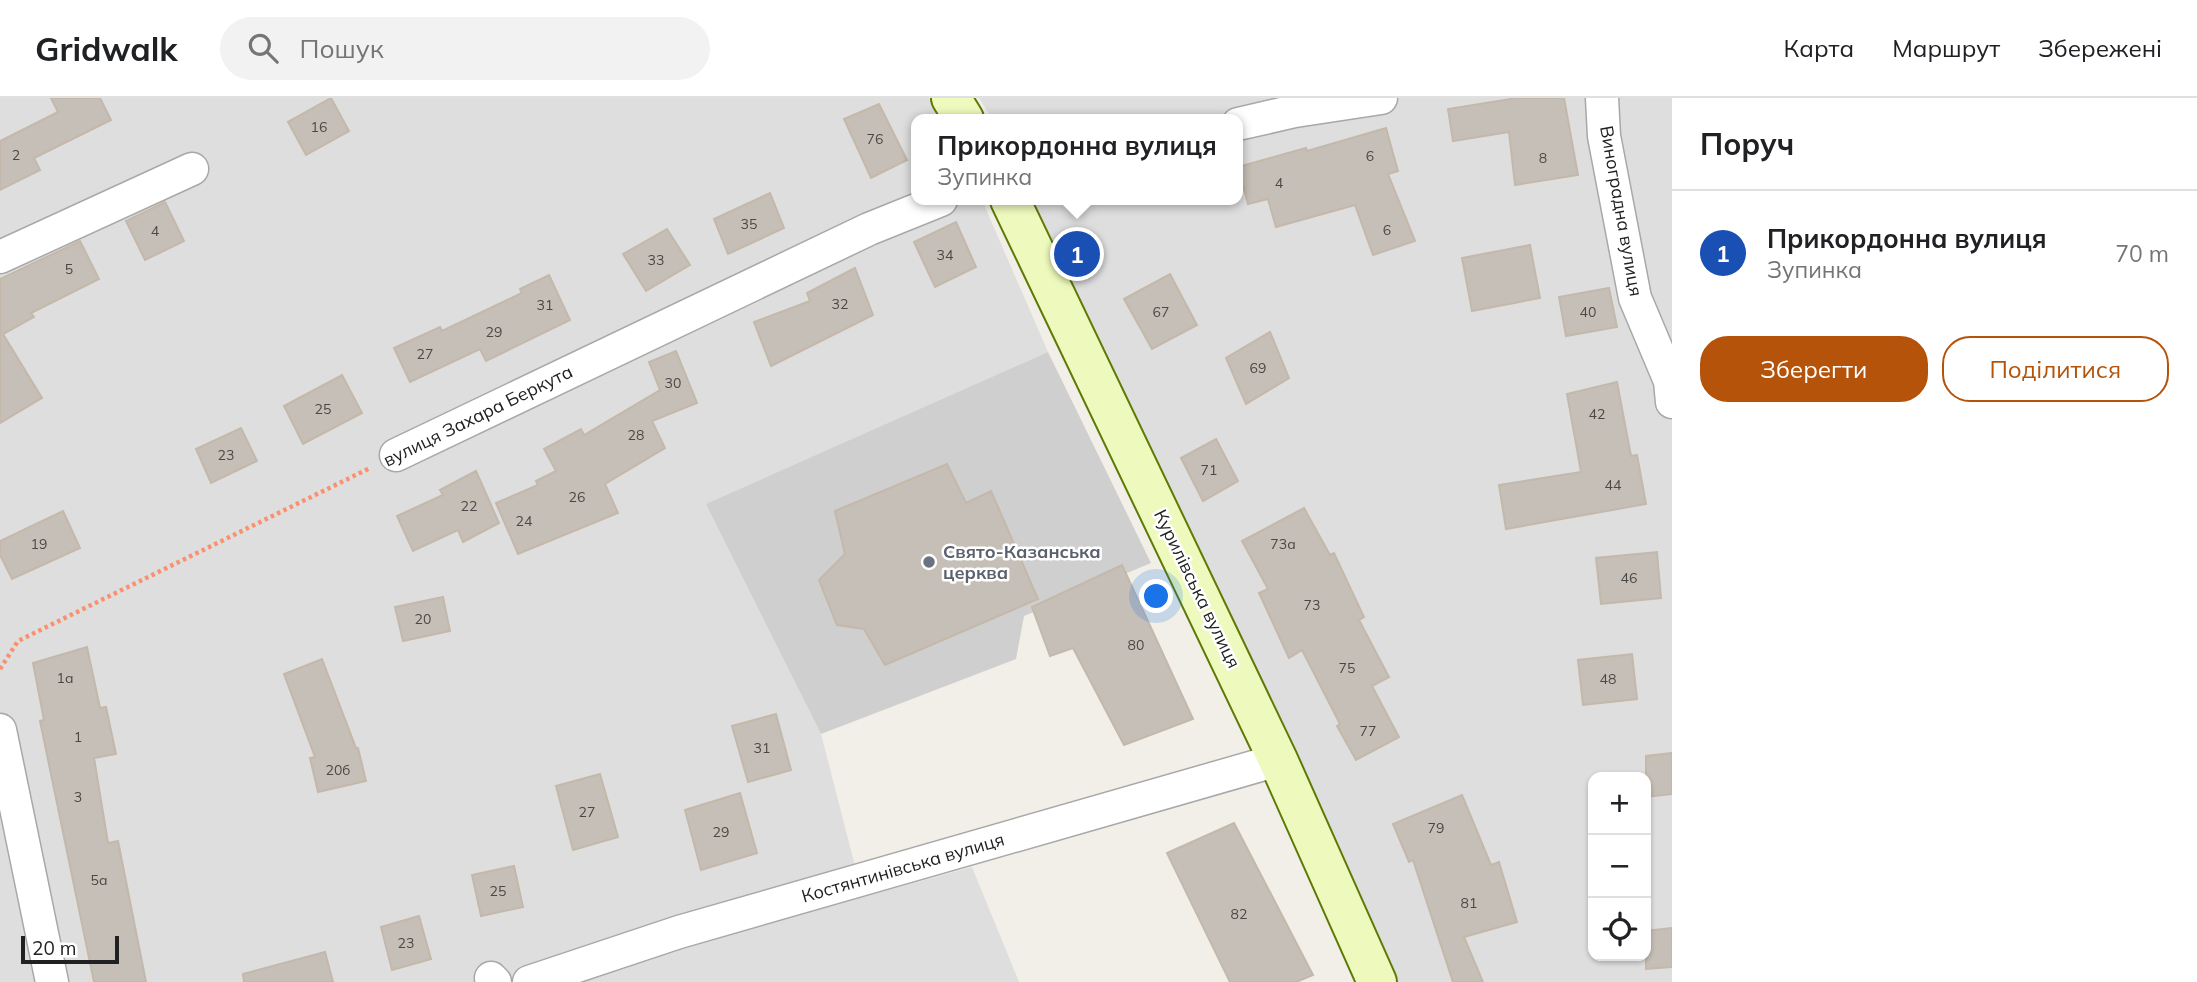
<!DOCTYPE html>
<html lang="uk">
<head>
<meta charset="utf-8">
<style>
  :root { --surface:#fff; --page:#f2f2f2; --text:#202124; --muted:#757577; --line:#e0e0e0; --accent:#b45309 }
  body { margin:0; font-family:Mulish,sans-serif; background:var(--page); color:var(--text) }
  .controls { position:absolute; right:21px; bottom:21px; display:grid; overflow:hidden; border-radius:14px; box-shadow:0 2px 5px #0004 }
  .controls button { width:63px; height:63px; display:grid; place-items:center; padding:0; border:0; border-bottom:2px solid var(--line); background:var(--surface); color:var(--text); font:35px sans-serif }
  .scale { position:absolute; left:21px; bottom:18px; width:98px; box-sizing:border-box; padding-left:7px; border:4px solid #212121; border-top:0; font-size:19px; line-height:24px; white-space:nowrap; color:#212121; -webkit-text-stroke:5px #fff; paint-order:stroke }
  .you { position:absolute; left:1157px; top:499px; width:24px; height:24px; margin:-18px; border:5px solid #fff; border-radius:50%; background:#1a73e8; box-shadow:0 0 0 10px #1a73e833 }
  .badge { display:grid; place-items:center; width:46px; height:46px; border-radius:50%; background:var(--accent); color:#fff; font-size:23px; font-weight:700 }
  .pin { position:absolute; translate:-50% -50%; border:4px solid #fff; box-shadow:0 2px 7px #0006 }
  .popup { position:absolute; left:911px; top:16px; width:332px; height:91px; box-sizing:border-box; display:grid; place-content:center; border-radius:14px; background:var(--surface); filter:drop-shadow(0 2px 5px #0005); font-size:23px; white-space:nowrap; color:var(--muted) }
  .popup b { font-size:26px; color:var(--text) }
  .popup::after { content:''; position:absolute; left:50%; top:100%; margin-left:-14px; border:14px solid transparent; border-top-color:var(--surface) }
  .list { margin:0; padding:0; list-style:none }
  h2 { display:flex; justify-content:space-between; align-items:center; height:91px; margin:0; padding:0 28px; font-size:30px }
  h2 small { font-size:23px; font-weight:400; color:var(--muted) }
  .list li { display:grid; grid-template-columns:46px 1fr auto; gap:21px; align-items:center; box-sizing:border-box; height:126px; padding:0 28px; border-top:2px solid var(--line) }
  .list b { display:block; font-size:26px; white-space:nowrap }
  .list p { margin:0; font-size:23px; white-space:nowrap; color:var(--muted) }
  .list em { font-size:23px; font-style:normal; color:var(--muted) }
  .actions { display:flex; gap:14px; padding:21px 28px }
  .actions a { flex:1; padding:16px 0; border:2px solid var(--accent); border-radius:28px; text-align:center; font-size:24px; color:var(--accent) }
  .actions .main { background:var(--accent); color:#fff }
  .icon { flex:none; width:38px; height:38px; fill:none; stroke:currentColor; stroke-width:2; stroke-linecap:round; stroke-linejoin:round }
  .map { position:relative; flex:none; width:1672px; height:884px; overflow:hidden }
  header { display:flex; align-items:center; gap:42px; box-sizing:border-box; height:98px; padding:0 35px; background:var(--surface); border-bottom:2px solid var(--line) }
  header strong { font-size:33px }
  nav { display:flex; gap:38px; margin-inline-start:auto; font-size:24px }
  .search { width:490px; height:63px; background:var(--page); display:flex; align-items:center; gap:18px; box-sizing:border-box; padding:0 24px; border-radius:38px; color:var(--muted); font-size:26px }
  main { display:flex }
  aside { flex:1; background:var(--surface) }
  .map>svg:first-child { display:block }
</style>
</head>
<body>
<header>
<strong>Gridwalk</strong>
<div class="search"><svg class="icon" aria-label="search" viewBox="0 0 24 24"><circle cx="10" cy="10" r="6"/><path d="M15 15l6 6"/></svg>Пошук</div>
<nav><a>Карта</a><a>Маршрут</a><a>Збережені</a></nav>
</header>
<main>
<div class="map">
<svg width="1672" height="884" viewBox="0 0 1672 884">
  <rect width="100%" height="100%" fill="#f1efe7"/>
  <!-- residential -->
  <g fill="#dfdede" fill-rule="evenodd">
    <path d="M 0,0 L 929,0 L 942,21 L 916,21 L 916,102 L 982,102 L 1048,254 L 707,406 L 821,636 L 863,799 L 972,769 L 1019,884 L 0,884 Z"/>
    <path d="M 979,0 L 1672,0 L 1672,884 L 1387,884 L 1030,102 L 1238,102 L 1238,21 L 992,21 ZM 1593,679 L 1646,679 L 1646,858 L 1593,858 Z"/>
  </g>
  <!-- religious -->
  <path fill="#cfcfcf" d="M 1048,254 L 1151,465 L 1024,518 L 1016,561 L 821,636 L 706,406 Z"/>
  <!-- building -->
  <g fill="#c6bfb7" stroke="#c3b8aa" stroke-width="2">
    <path d="M 51,0 L 100,0 L 111,22 L 34,60 L 40,72 L 0,92 L 0,43 L 58,14 Z"/>
    <path d="M 331,0 L 349,33 L 306,57 L 288,24 Z"/>
    <path d="M 1517,0 L 1564,0 L 1578,77 L 1515,87 L 1509,34 L 1453,43 L 1448,11 Z"/>
    <path d="M 879,6 L 907,62 L 871,80 L 844,21 Z"/>
    <path d="M 1386,30 L 1398,73 L 1388,76 L 1415,143 L 1373,157 L 1355,107 L 1276,129 L 1268,101 L 1248,106 L 1238,69 L 1306,50 L 1307,53 Z"/>
    <path d="M 770,95 L 784,130 L 728,156 L 714,121 Z"/>
    <path d="M 165,104 L 184,143 L 145,162 L 126,123 Z"/>
    <path d="M 956,124 L 976,169 L 935,189 L 914,144 Z"/>
    <path d="M 667,131 L 690,167 L 646,193 L 623,156 Z"/>
    <path d="M 80,143 L 99,181 L 31,215 L 34,219 L 3,236 L 42,300 L 0,325 L 0,181 Z"/>
    <path d="M 1530,147 L 1540,200 L 1472,213 L 1462,160 Z"/>
    <path d="M 855,170 L 873,217 L 771,268 L 754,224 L 810,203 L 807,195 Z"/>
    <path d="M 1170,176 L 1197,227 L 1152,251 L 1124,201 Z"/>
    <path d="M 549,177 L 570,222 L 486,263 L 480,251 L 410,284 L 394,250 L 440,229 L 442,233 L 522,195 L 520,191 Z"/>
    <path d="M 1609,190 L 1617,229 L 1566,238 L 1559,199 Z"/>
    <path d="M 1270,234 L 1289,280 L 1246,306 L 1226,260 Z"/>
    <path d="M 676,253 L 697,305 L 652,323 L 665,350 L 605,386 L 618,415 L 518,456 L 496,405 L 538,387 L 536,383 L 556,373 L 544,351 L 581,331 L 584,337 L 660,292 L 649,264 Z"/>
    <path d="M 342,277 L 362,315 L 303,346 L 284,308 Z"/>
    <path d="M 1617,284 L 1631,358 L 1637,357 L 1646,406 L 1506,431 L 1499,387 L 1581,374 L 1567,296 Z"/>
    <path d="M 241,330 L 257,363 L 211,385 L 196,351 Z"/>
    <path d="M 1216,341 L 1238,383 L 1203,403 L 1181,360 Z"/>
    <path d="M 947,366 L 966,405 L 991,393 L 1038,501 L 885,567 L 864,531 L 837,527 L 819,482 L 845,456 L 835,413 Z"/>
    <path d="M 476,373 L 499,425 L 463,444 L 458,432 L 413,453 L 397,418 L 443,397 L 440,392 Z"/>
    <path d="M 1304,410 L 1330,457 L 1334,455 L 1364,519 L 1359,522 L 1389,579 L 1372,588 L 1399,639 L 1356,662 L 1337,628 L 1340,626 L 1302,552 L 1289,560 L 1259,495 L 1268,491 L 1242,443 Z"/>
    <path d="M 63,413 L 80,450 L 12,481 L 0,457 L 0,443 Z"/>
    <path d="M 1657,454 L 1661,500 L 1601,506 L 1596,460 Z"/>
    <path d="M 1122,467 L 1193,621 L 1124,647 L 1073,550 L 1050,558 L 1032,509 Z"/>
    <path d="M 443,499 L 450,533 L 403,543 L 395,509 Z"/>
    <path d="M 87,549 L 100,610 L 106,609 L 116,656 L 94,660 L 108,745 L 118,743 L 146,884 L 94,884 L 40,623 L 44,622 L 33,565 Z"/>
    <path d="M 1632,556 L 1637,601 L 1583,607 L 1578,562 Z"/>
    <path d="M 322,561 L 356,650 L 358,650 L 366,683 L 318,694 L 310,660 L 315,659 L 284,576 Z"/>
    <path d="M 776,616 L 791,672 L 748,684 L 732,628 Z"/>
    <path d="M 1672,655 L 1672,696 L 1646,699 L 1646,658 Z"/>
    <path d="M 600,676 L 618,739 L 573,752 L 556,688 Z"/>
    <path d="M 740,695 L 757,755 L 701,772 L 685,712 Z"/>
    <path d="M 1462,697 L 1491,767 L 1499,764 L 1517,824 L 1464,839 L 1483,884 L 1453,884 L 1413,762 L 1409,764 L 1393,726 Z"/>
    <path d="M 1234,725 L 1313,877 L 1296,884 L 1230,884 L 1167,755 Z"/>
    <path d="M 514,768 L 523,809 L 481,818 L 472,777 Z"/>
    <path d="M 419,818 L 431,861 L 392,872 L 381,829 Z"/>
    <path d="M 1672,830 L 1672,869 L 1646,871 L 1646,833 Z"/>
    <path d="M 325,854 L 333,884 L 244,884 L 243,876 Z"/>
  </g>
  <g fill="none" stroke-linecap="round" stroke-linejoin="round">
    <defs>
      <g id="minor">
        <path d="M 1602,0 L 1604,38 L 1635,200 L 1670,283 L 1672,304"/>
        <path d="M 1238,26 L 1295,13 L 1381,0"/>
        <path d="M 0,159 L 192,71"/>
        <path d="M 396,357 L 869,131 L 941,102"/>
        <path d="M 0,632 L 52,884"/>
        <path d="M 491,880 L 495,884"/>
        <path d="M 529,884 L 679,834 L 1278,662"/>
      </g>
      <g id="secondary">
        <path d="M 951,0 L 964,21"/>
        <path d="M 1010,102 L 1278,662 L 1377,884"/>
      </g>
    </defs>
    <!-- minor casing -->
    <use href="#minor" stroke="#a8a8a8" stroke-width="35"/>
    <!-- secondary casing -->
    <use href="#secondary" stroke="#5d7a05" stroke-width="42"/>
    <!-- path -->
    <path stroke="#f99170" stroke-width="4.5" stroke-dasharray="3.5 3.5" stroke-linecap="butt" d="M 0,571 L 18,543 L 370,370"/>
    <!-- minor -->
    <use href="#minor" stroke="#fff" stroke-width="32"/>
    <!-- secondary -->
    <use href="#secondary" stroke="#eefabd" stroke-width="38"/>
  </g>
  <!-- markers -->
  <circle fill="#6b7280" stroke="#fff" stroke-width="2.5" cx="929" cy="464" r="7"/>
  <g text-anchor="middle" stroke-width="5" stroke-linejoin="round" paint-order="stroke">
    <!-- number labels -->
    <g font-size="14" fill="#4a4846">
      <text x="319" y="34">16</text>
      <text x="875" y="46">76</text>
      <text x="16" y="62">2</text>
      <text x="1370" y="63">6</text>
      <text x="1543" y="65">8</text>
      <text x="1279" y="90">4</text>
      <text x="749" y="131">35</text>
      <text x="1387" y="137">6</text>
      <text x="155" y="138">4</text>
      <text x="945" y="162">34</text>
      <text x="656" y="167">33</text>
      <text x="69" y="176">5</text>
      <text x="840" y="211">32</text>
      <text x="545" y="212">31</text>
      <text x="1161" y="219">67</text>
      <text x="1588" y="219">40</text>
      <text x="494" y="239">29</text>
      <text x="425" y="261">27</text>
      <text x="1258" y="275">69</text>
      <text x="673" y="290">30</text>
      <text x="323" y="316">25</text>
      <text x="1597" y="321">42</text>
      <text x="636" y="342">28</text>
      <text x="226" y="362">23</text>
      <text x="1209" y="377">71</text>
      <text x="1613" y="392">44</text>
      <text x="577" y="404">26</text>
      <text x="469" y="413">22</text>
      <text x="524" y="428">24</text>
      <text x="39" y="451">19</text>
      <text x="1283" y="451">73а</text>
      <text x="1629" y="485">46</text>
      <text x="1312" y="512">73</text>
      <text x="423" y="526">20</text>
      <text x="1136" y="552">80</text>
      <text x="1347" y="575">75</text>
      <text x="65" y="585">1а</text>
      <text x="1608" y="586">48</text>
      <text x="1368" y="638">77</text>
      <text x="78" y="644">1</text>
      <text x="762" y="655">31</text>
      <text x="338" y="677">20б</text>
      <text x="78" y="704">3</text>
      <text x="587" y="719">27</text>
      <text x="1436" y="735">79</text>
      <text x="721" y="739">29</text>
      <text x="99" y="787">5а</text>
      <text x="498" y="798">25</text>
      <text x="1469" y="810">81</text>
      <text x="1239" y="821">82</text>
      <text x="406" y="850">23</text>
    </g>
    <!-- street labels -->
    <g font-size="18" fill="#212121" stroke="#fff">
      <text transform="translate(1621 113) rotate(80)" y="6">Виноградна вулиця</text>
      <text transform="translate(478 318) rotate(-26)" y="6">вулиця Захара Беркута</text>
      <text transform="translate(1197 491) rotate(64)" y="6">Курилівська вулиця</text>
      <text transform="translate(903 770) rotate(-16)" y="6">Костянтинівська вулиця</text>
    </g>
    <!-- worship labels -->
    <g font-size="18" font-weight="bold" fill="#5b616d" stroke="#fff" text-anchor="start">
      <text x="943" y="460">Свято-Казанська<tspan x="943" dy="21">церква</tspan></text>
    </g>
  </g>
</svg>
<div class="controls">
<button>+</button>
<button>−</button>
<button><svg class="icon" aria-label="locate" viewBox="0 0 24 24"><circle cx="12" cy="12" r="6"/><path d="M12 2v4M12 18v4M2 12h4M18 12h4"/></svg></button>
</div>
<div class="scale">20 m</div>
<div class="you"></div>
<div class="pin badge" style="left:1077px;top:156px;background:#1a4fb4">1</div>
<div class="popup"><b>Прикордонна вулиця</b>Зупинка</div>
</div>
<aside>
<h2>Поруч<small></small></h2>
<ul class="list">
<li><span class="badge" style="background:#1a4fb4">1</span><div><b>Прикордонна вулиця</b><p>Зупинка</p></div><em>70 m</em></li>
</ul>
<div class="actions"><a class="main">Зберегти</a><a>Поділитися</a></div>
</aside>
</main>
</body>
</html>
